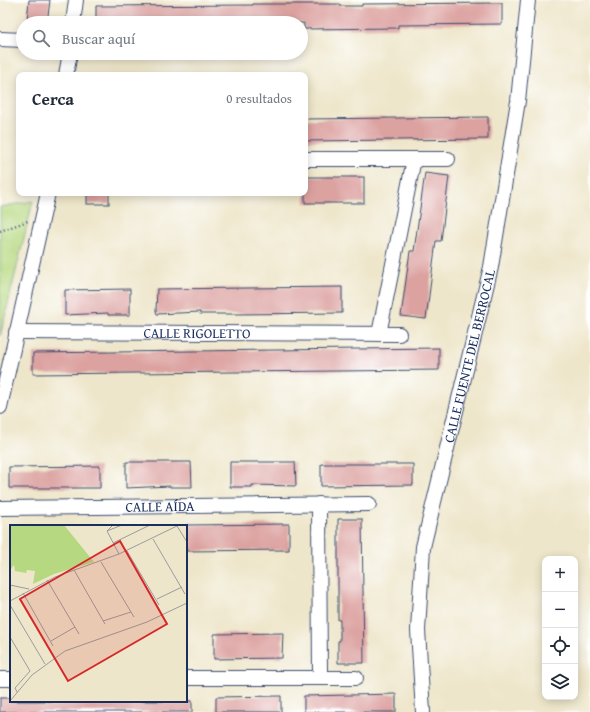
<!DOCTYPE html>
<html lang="es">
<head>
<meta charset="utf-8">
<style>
  :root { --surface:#fff; --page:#f6f6f7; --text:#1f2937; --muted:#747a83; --line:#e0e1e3 }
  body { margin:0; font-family:"Gentium Book Plus",serif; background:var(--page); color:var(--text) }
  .controls { position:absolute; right:12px; bottom:12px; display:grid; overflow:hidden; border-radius:8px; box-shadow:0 2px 10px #0003 }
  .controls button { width:36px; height:36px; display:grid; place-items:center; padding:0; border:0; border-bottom:1px solid var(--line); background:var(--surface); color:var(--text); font:20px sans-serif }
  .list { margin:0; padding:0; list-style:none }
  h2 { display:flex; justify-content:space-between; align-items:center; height:52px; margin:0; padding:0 16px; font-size:17px }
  h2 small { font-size:13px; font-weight:400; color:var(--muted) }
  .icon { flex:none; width:22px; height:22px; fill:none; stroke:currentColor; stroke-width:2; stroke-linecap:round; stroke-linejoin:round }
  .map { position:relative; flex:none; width:590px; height:712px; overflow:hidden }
  .search { position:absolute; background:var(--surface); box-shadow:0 2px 10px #0003; left:16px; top:16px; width:292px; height:44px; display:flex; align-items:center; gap:10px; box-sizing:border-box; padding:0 14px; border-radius:22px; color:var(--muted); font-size:15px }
  .panel { position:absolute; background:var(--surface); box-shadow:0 2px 10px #0003; left:16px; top:72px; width:292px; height:124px; border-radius:8px }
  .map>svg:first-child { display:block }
</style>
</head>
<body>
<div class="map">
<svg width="590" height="712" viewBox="0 0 590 712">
  <rect width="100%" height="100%" fill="#fff"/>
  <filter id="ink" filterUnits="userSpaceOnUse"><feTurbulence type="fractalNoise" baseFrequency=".025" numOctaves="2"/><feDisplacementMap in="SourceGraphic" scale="8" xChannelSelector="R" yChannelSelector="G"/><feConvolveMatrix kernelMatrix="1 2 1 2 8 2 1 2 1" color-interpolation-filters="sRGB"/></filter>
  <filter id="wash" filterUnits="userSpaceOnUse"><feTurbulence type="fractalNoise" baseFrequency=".012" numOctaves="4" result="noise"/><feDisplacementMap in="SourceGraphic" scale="16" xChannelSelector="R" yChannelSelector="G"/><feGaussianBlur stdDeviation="0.9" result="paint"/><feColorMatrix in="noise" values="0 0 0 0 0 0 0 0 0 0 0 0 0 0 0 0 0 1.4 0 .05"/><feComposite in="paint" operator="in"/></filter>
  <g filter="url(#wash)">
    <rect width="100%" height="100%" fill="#eee6ca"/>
    <!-- green -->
    <path fill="#b6d880" stroke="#68846f" d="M 33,201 L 0,336 L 0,207 Z"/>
    <g id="blocks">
      <!-- building -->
      <g fill="#dca2a0">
        <path d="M 29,0 L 50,0 L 47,23 L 27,21 Z"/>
        <path d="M 502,3 L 502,24 L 398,25 L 398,28 L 304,29 L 304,23 L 96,23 L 96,6 L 253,5 L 253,4 L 340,4 L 340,6 L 362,6 L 362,4 Z"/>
        <path d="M 488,117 L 488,139 L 305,141 L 305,119 Z"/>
        <path d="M 425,173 L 449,176 L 441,241 L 436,241 L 426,319 L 401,316 L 410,251 L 414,251 Z"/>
        <rect x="305" y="177" width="59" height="26"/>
        <rect x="87" y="193" width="22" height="11"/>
        <path d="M 342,287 L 342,313 L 235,314 L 200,314 L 200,312 L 157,314 L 156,311 L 157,289 Z"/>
        <path d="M 130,289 L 130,315 L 108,315 L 108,313 L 65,315 L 65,290 Z"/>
        <path d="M 439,348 L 439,370 L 33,374 L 33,353 Z"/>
        <path d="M 126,462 L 191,462 L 192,487 L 170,487 L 170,486 L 126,488 Z"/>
        <path d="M 230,462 L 295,462 L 296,486 L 252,485 L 252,487 L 230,487 Z"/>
        <path d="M 321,464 L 413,464 L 413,485 L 321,486 Z"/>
        <path d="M 100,466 L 100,488 L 9,488 L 9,467 Z"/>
        <path d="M 338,519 L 362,519 L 364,663 L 338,663 L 338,641 L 340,641 L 340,620 L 338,620 Z"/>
        <path d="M 289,524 L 289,550 L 186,551 L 186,525 Z"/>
        <path d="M 283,633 L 282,658 L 214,659 L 214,634 Z"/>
        <path d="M 396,694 L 396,712 L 304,712 L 304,696 Z"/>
        <path d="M 281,696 L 281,712 L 216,712 L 216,697 Z"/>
        <path d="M 0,698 L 11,698 L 11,701 L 192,701 L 192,712 L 0,712 Z"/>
      </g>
    </g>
  </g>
  <g filter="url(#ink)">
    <use href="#blocks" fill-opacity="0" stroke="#3b4a6e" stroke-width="1"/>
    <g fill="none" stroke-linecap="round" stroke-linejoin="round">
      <defs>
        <g id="minor">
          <path d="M 73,23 L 76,0"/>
          <path d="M 0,39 L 23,40"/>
          <path d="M 66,75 L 70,53"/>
          <path d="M 305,159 L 448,159"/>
          <path id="s1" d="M 16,332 L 399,334"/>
          <path d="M 379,334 L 414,159"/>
          <path d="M 0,407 L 48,193"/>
          <path d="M 319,504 L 320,677"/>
          <path id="s2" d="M 0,508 L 369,504"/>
          <path d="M 186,678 L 356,678"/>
          <path d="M 0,679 L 11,679"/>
          <path id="s3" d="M 423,712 L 418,630 L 423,547 L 491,267 L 518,101 L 528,0"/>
        </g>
      </defs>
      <!-- minor casing -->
      <use href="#minor" stroke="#3b4a6e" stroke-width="16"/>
      <!-- path -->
      <path stroke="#3b4a6e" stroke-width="2.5" stroke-dasharray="1 3" stroke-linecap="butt" d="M 0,231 L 28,221"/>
      <!-- minor -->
      <use href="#minor" stroke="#fff" stroke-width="14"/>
    </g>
  </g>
  <g text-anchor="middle" stroke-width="3" stroke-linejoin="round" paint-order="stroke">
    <!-- street labels -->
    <g font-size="14" fill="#1b2f5e" stroke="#fff">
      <text dy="5" stroke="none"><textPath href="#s1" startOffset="181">CALLE RIGOLETTO</textPath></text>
      <text dy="5" stroke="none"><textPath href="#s3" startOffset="362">CALLE FUENTE DEL BERROCAL</textPath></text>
      <text dy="5" stroke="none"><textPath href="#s2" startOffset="160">CALLE AÍDA</textPath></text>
    </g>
  </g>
  <!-- overview -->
  <g transform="translate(10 525)">
    <rect width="177" height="177" fill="#eee6ca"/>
    <path d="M 0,0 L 54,0 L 84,37 L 44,49 L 23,59 L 25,46 L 17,45 L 16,48 L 5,46 L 4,40 L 0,45 Z" fill="#b6d880"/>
    <path fill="none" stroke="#9a9d9f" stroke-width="1" d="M 103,0 L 97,6 L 109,29M 167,1 L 177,17M 97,6 L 112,0M 143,14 L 175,69M 103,18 L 140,0M 117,26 L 149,80M 91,37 L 124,92M 64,45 L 95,99M 37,55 L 69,109M 0,60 L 19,64M 13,68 L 43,121M 147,74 L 172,62M 0,76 L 45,52 L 109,29 L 169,0M 0,80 L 35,139M 93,96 L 121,87M 0,112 L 20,146M 41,116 L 65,102M 7,167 L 5,163 L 20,146M 0,176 L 22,150 L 55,126 L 137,97 L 177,78"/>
    <path fill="#d62828" fill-opacity="0.15" stroke="#d62828" stroke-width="2" d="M 110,16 L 157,99 L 58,156 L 10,74 Z"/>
    <rect width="177" height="177" fill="none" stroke="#1b2f5e" stroke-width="2"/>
  </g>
</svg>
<div class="controls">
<button>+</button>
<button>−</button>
<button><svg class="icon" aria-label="locate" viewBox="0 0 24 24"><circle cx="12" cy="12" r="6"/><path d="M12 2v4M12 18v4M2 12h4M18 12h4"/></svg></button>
<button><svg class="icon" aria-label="layers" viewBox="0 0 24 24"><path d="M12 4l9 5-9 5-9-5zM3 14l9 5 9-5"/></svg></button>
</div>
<div class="search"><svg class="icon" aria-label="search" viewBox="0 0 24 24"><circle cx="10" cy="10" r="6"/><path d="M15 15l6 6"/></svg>Buscar aquí</div>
<section class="panel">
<h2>Cerca<small>0 resultados</small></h2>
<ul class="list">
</ul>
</section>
</div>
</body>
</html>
